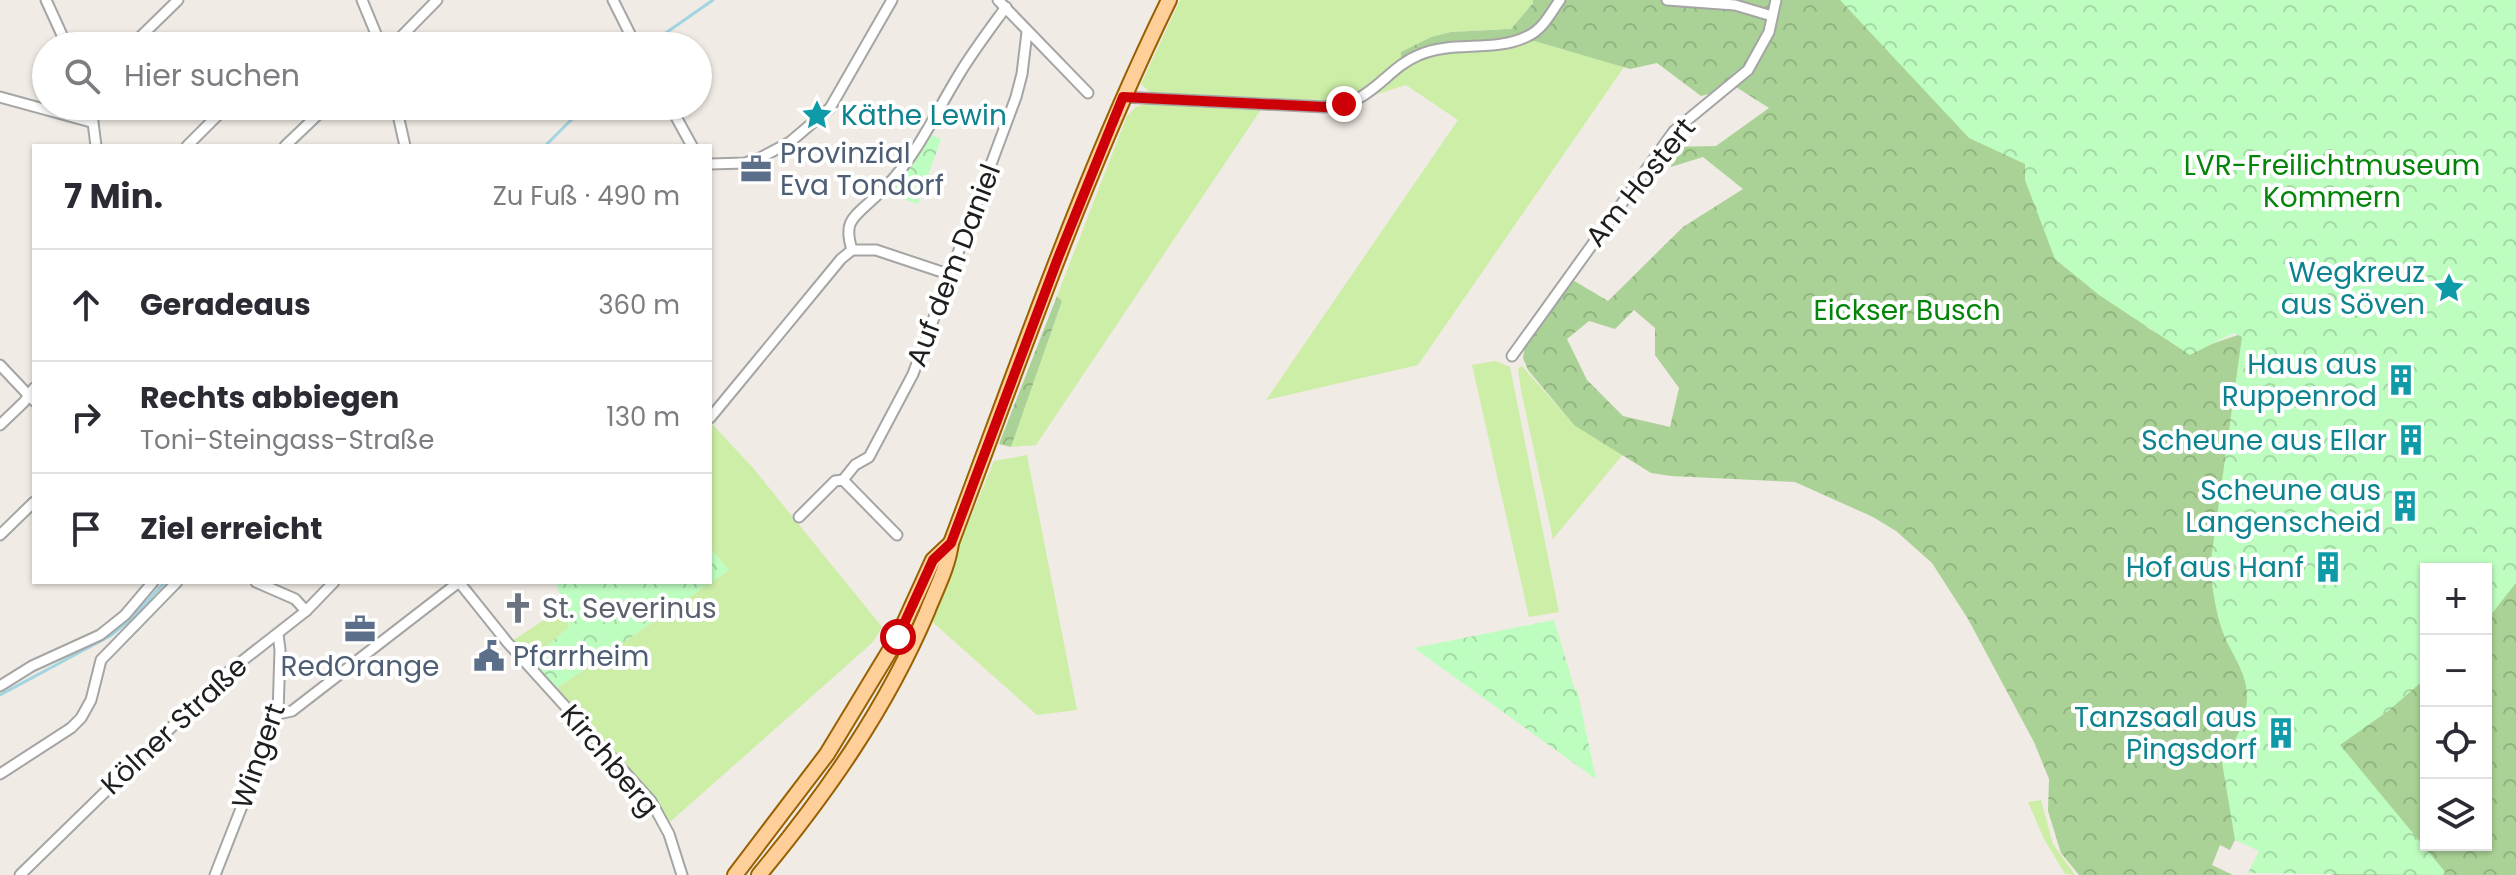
<!DOCTYPE html>
<html lang="de">
<head>
<meta charset="utf-8">
<style>
  :root { --surface:#fff; --page:#f7f7f7; --text:#2b2b33; --muted:#7c7c81; --line:#e1e1e2 }
  body { margin:0; font-family:Poppins,sans-serif; background:var(--page); color:var(--text) }
  .controls { position:absolute; right:24px; bottom:24px; display:grid; overflow:hidden; border-radius:0px; box-shadow:0 2px 6px #0004 }
  .controls button { width:72px; height:72px; display:grid; place-items:center; padding:0; border:0; border-bottom:2px solid var(--line); background:var(--surface); color:var(--text); font:40px sans-serif }
  .stop { position:absolute; width:24px; height:24px; margin:-18px; border:6px solid #cd0008; border-radius:50%; background:#fff }
  .stop.end { background:#cd0008; border-color:#fff; box-shadow:0 2px 8px #0008 }
  .list { margin:0; padding:0; list-style:none }
  h2 { display:flex; justify-content:space-between; align-items:center; height:104px; margin:0; padding:0 32px; font-size:34px }
  h2 small { font-size:26px; font-weight:400; color:var(--muted) }
  .list li { display:grid; grid-template-columns:52px 1fr auto; gap:24px; align-items:center; box-sizing:border-box; height:112px; padding:0 32px; border-top:2px solid var(--line) }
  .list b { display:block; font-size:30px; white-space:nowrap }
  .list p { margin:0; font-size:26px; white-space:nowrap; color:var(--muted) }
  .list em { font-size:26px; font-style:normal; color:var(--muted) }
  .icon { flex:none; width:44px; height:44px; fill:none; stroke:currentColor; stroke-width:2; stroke-linecap:round; stroke-linejoin:round }
  .map { position:relative; flex:none; width:2516px; height:875px; overflow:hidden }
  .search { position:absolute; background:var(--surface); box-shadow:0 2px 6px #0004; left:32px; top:32px; width:680px; height:88px; display:flex; align-items:center; gap:20px; box-sizing:border-box; padding:0 28px; border-radius:44px; color:var(--muted); font-size:30px }
  .panel { position:absolute; background:var(--surface); box-shadow:0 2px 6px #0004; left:32px; top:144px; width:680px; height:440px; border-radius:0px }
  .map>svg:first-child { display:block }
</style>
</head>
<body>
<div class="map">
<svg width="2516" height="875" viewBox="0 0 2516 875">
  <defs>
    <pattern id="forest-crowns" width="20" height="18" patternUnits="userSpaceOnUse" patternTransform="scale(2)"><rect width="20" height="18" fill="#aad296"/><path d="M2 6a3 3 0 1 1 6 0M12 15a3 3 0 1 1 6 0" fill="none" stroke="#92b481"/></pattern>
    <pattern id="park-crowns" width="20" height="18" patternUnits="userSpaceOnUse" patternTransform="scale(2)"><rect width="20" height="18" fill="#befdc0"/><path d="M2 6a3 3 0 1 1 6 0M12 15a3 3 0 1 1 6 0" fill="none" stroke="#a3d8a5"/></pattern>
  </defs>
  <rect width="100%" height="100%" fill="#f0ebe4"/>
  <!-- grass -->
  <g fill="#cceea6">
    <path d="M 1180,0 L 1533,0 L 1533,3 L 1511,29 L 1451,32 L 1431,37 L 1401,52 L 1401,60 L 1359,95 L 1325,103 L 1152,94 L 1141,84 Z"/>
    <path d="M 1531,40 L 1624,67 L 1418,365 L 1266,400 L 1458,120 L 1406,85 L 1362,99 C 1385,82 1409,59 1437,53 C 1469,47 1501,52 1531,40 Z"/>
    <path d="M 1151,102 L 1262,108 L 1036,445 L 1011,447 L 1062,301 L 1057,296 L 1127,116 L 1136,107 Z"/>
    <path d="M 1495,361 L 1510,367 L 1559,612 L 1529,617 L 1472,365 Z"/>
    <path d="M 1522,366 L 1574,425 L 1624,453 L 1553,539 L 1521,390 L 1518,369 Z"/>
    <path d="M 712,424 L 753,468 L 882,627 L 873,642 L 670,822 C 636,774 594,733 557,688 L 729,570 L 710,548 Z"/>
    <path d="M 1027,455 L 1077,710 L 1037,715 L 929,619 L 994,461 Z"/>
    <path d="M 564,607 L 569,627 L 531,660 L 512,641 Z"/>
    <path d="M 2041,800 L 2053,844 L 2075,875 L 2065,874 L 2044,839 L 2028,802 Z"/>
  </g>
  <!-- forest -->
  <g fill="url(#forest-crowns)" fill-rule="evenodd">
    <path d="M 1533,0 L 1554,0 L 1540,20 L 1522,35 L 1401,60 L 1401,52 L 1431,37 L 1451,32 L 1511,29 L 1533,3 Z"/>
    <path d="M 1566,0 L 2342,0 L 2516,41 L 2516,875 L 2334,875 L 2235,840 L 2230,850 L 2220,845 L 2212,865 L 2233,875 L 2079,875 L 2061,853 L 2048,811 L 2049,779 L 2034,742 L 1968,619 L 1932,563 L 1896,531 L 1873,517 L 1795,482 L 1671,476 L 1651,473 L 1574,425 L 1528,370 L 1523,358 L 1525,346 L 1571,279 L 1608,301 L 1683,227 L 1743,189 L 1703,157 L 1671,167 L 1672,147 L 1716,146 L 1769,108 L 1736,87 L 1701,96 L 1657,63 L 1630,69 L 1531,40 L 1540,34 ZM 2249,145 L 2238,335 L 2191,351 L 2148,328 L 2121,299 ZM 1634,310 L 1655,328 L 1655,355 L 1679,388 L 1670,427 L 1623,416 L 1587,380 L 1567,339 L 1589,321 L 1615,329 ZM 2451,561 L 2486,569 L 2486,845 L 2426,845 L 2426,597 L 2287,611 Z"/>
    <path d="M 1057,296 L 1062,301 L 1011,447 L 999,444 Z"/>
  </g>
  <!-- park -->
  <g fill="url(#park-crowns)">
    <path d="M 1840,0 L 2516,0 L 2516,583 L 2486,621 L 2486,569 L 2426,569 L 2426,678 L 2388,711 L 2340,745 L 2446,873 L 2444,875 L 2248,873 L 2259,851 L 2235,840 L 2222,762 C 2236,742 2251,712 2246,686 C 2243,669 2233,655 2226,640 C 2216,617 2213,592 2210,567 L 2242,337 L 2234,333 L 2190,355 L 2099,295 L 2055,259 L 2025,180 L 2025,164 L 1969,138 Z"/>
    <path d="M 931,135 L 941,139 L 918,204 L 886,193 L 911,167 Z"/>
    <path d="M 710,548 L 729,570 L 557,688 L 531,660 L 569,627 L 556,582 L 710,582 Z"/>
    <path d="M 1554,620 L 1575,690 L 1577,689 L 1596,779 L 1414,648 Z"/>
  </g>
  <g fill="none" stroke-linecap="round" stroke-linejoin="round">
    <!-- stream -->
    <g stroke="#a1d5e1" stroke-width="3">
      <path d="M 647,46 L 713,0"/>
      <path d="M 545,146 L 585,106"/>
      <path d="M 0,695 L 110,636 L 130,620 L 165,582"/>
    </g>
    <defs>
      <g id="street">
        <path d="M 46,0 L 67,46"/>
        <path d="M 362,0 L 381,46"/>
        <path d="M 613,0 L 636,46"/>
        <path d="M 998,0 L 1088,93"/>
        <path d="M 1667,0 L 1735,5 L 1772,16"/>
        <path d="M 131,46 L 178,0"/>
        <path d="M 392,46 L 437,0"/>
        <path d="M 0,97 L 91,122"/>
        <path d="M 1123,97 L 1324,107 C 1336,105 1348,104 1359,98 C 1381,86 1396,64 1419,55 C 1453,40 1494,53 1528,36 C 1543,29 1550,14 1560,0"/>
        <path d="M 91,106 L 96,146"/>
        <path d="M 396,106 L 405,146"/>
        <path d="M 670,106 L 692,146"/>
        <path d="M 187,146 L 227,106"/>
        <path d="M 285,146 L 327,106"/>
        <path d="M 710,164 L 745,163 L 760,158 L 790,142 L 830,108 L 892,0"/>
        <path d="M 852,250 C 843,221 853,218 873,199 C 915,162 931,120 960,73 C 974,50 990,29 1006,7"/>
        <path d="M 852,250 L 876,250 L 951,275"/>
        <path d="M 1512,356 L 1674,131 L 1748,70 L 1769,32 L 1776,0"/>
        <path d="M 0,365 L 34,401"/>
        <path d="M 710,418 L 841,259 L 852,250"/>
        <path d="M 0,425 L 24,402 L 34,388"/>
        <path d="M 799,517 L 835,481 L 843,480"/>
        <path d="M 0,535 L 34,502"/>
        <path d="M 897,535 L 843,480 L 855,465 L 869,457 L 913,374 L 1016,97 L 1022,74 L 1027,32"/>
        <path d="M 256,582 L 295,599 L 306,611"/>
        <path d="M 459,582 L 507,642 L 651,801 L 669,834 L 682,875"/>
        <path d="M 0,686 L 32,666 L 100,635 L 125,615 L 153,582"/>
        <path d="M 278,714 L 292,711 L 459,582"/>
        <path d="M 0,774 L 71,728 L 81,718 L 91,700 L 101,660 L 177,582"/>
        <path d="M 20,875 L 228,672 L 306,611 L 334,582"/>
        <path d="M 215,875 L 278,714 L 280,650 L 278,634"/>
      </g>
      <g id="primary">
        <path d="M 735,875 L 827,754 L 898,637 L 933,560 L 951,543"/>
        <path d="M 759,875 C 826,794 886,709 927,612 C 936,589 948,567 951,543 C 1020,360 1083,176 1169,0"/>
      </g>
    </defs>
    <!-- street casing -->
    <use href="#street" stroke="#a5a5a5" stroke-width="13"/>
    <!-- primary casing -->
    <use href="#primary" stroke="#996000" stroke-width="18"/>
    <!-- street -->
    <use href="#street" stroke="#fff" stroke-width="9"/>
    <!-- primary -->
    <use href="#primary" stroke="#ffcf9a" stroke-width="14"/>
  </g>
  <g fill="none" stroke-linecap="round" stroke-linejoin="round">
    <!-- route -->
    <path stroke="#cd0008" stroke-width="10" d="M 898,637 L 933,560 L 951,543 L 1058,258 L 1123,97 L 1324,107 L 1344,104"/>
  </g>
  <!-- icons -->
  <defs>
    <symbol id="sight-bare" viewBox="-9 -9 18 18"><path d="M0-6L1.8-2.2L6-1.7L2.9 1.2L3.7 5.4L0 3.3L-3.7 5.4L-2.9 1.2L-6-1.7L-1.8-2.2Z" fill="#0f9aa8" stroke="#fff" stroke-width="2.5" paint-order="stroke"/></symbol>
    <symbol id="office-bare" viewBox="-9 -9 18 18"><path d="M-6-3h4V-5.5h4V-3h4V5H-6ZM-1-4.5V-3h2v-1.5ZM-6 0V1H6V0Z" fill="#5c6f8a" stroke="#fff" stroke-width="2.5" paint-order="stroke"/></symbol>
    <symbol id="building-bare" viewBox="-9 -9 18 18"><path d="M-4-6H4V6H1V3H-1V6H-4ZM-2.5-4.3h1.7v1.8h-1.7ZM.8-4.3h1.7v1.8H.8ZM-2.5-1h1.7V.8h-1.7ZM.8-1h1.7V.8H.8Z" fill="#0f9aa8" stroke="#fff" stroke-width="2.5" paint-order="stroke"/></symbol>
    <symbol id="church-bare" viewBox="-9 -9 18 18"><path d="M-1.2-6h2.4v3.5h3.3v2.4h-3.3V6h-2.4V-.1h-3.3v-2.4h3.3Z" fill="#6b7280" stroke="#fff" stroke-width="2.5" paint-order="stroke"/></symbol>
    <symbol id="civic-bare" viewBox="-9 -9 18 18"><path d="M-.6-6.5H3V-4.5H.6V-3L4-1V1h2V6H-6V1h2V-1L-.6-3ZM-1.2 2.5V6h2.4V2.5Z" fill="#5c6f8a" stroke="#fff" stroke-width="2.5" paint-order="stroke"/></symbol>
  </defs>
  <g fill-rule="evenodd">
    <use href="#sight-bare" x="795" y="93" width="44" height="44"/>
    <use href="#office-bare" x="734" y="147" width="44" height="44"/>
    <use href="#sight-bare" x="2427" y="266" width="44" height="44"/>
    <use href="#building-bare" x="2379" y="358" width="44" height="44"/>
    <use href="#building-bare" x="2389" y="418" width="44" height="44"/>
    <use href="#building-bare" x="2383" y="484" width="44" height="44"/>
    <use href="#building-bare" x="2306" y="545" width="44" height="44"/>
    <use href="#church-bare" x="496" y="586" width="44" height="44"/>
    <use href="#office-bare" x="338" y="607" width="44" height="44"/>
    <use href="#civic-bare" x="467" y="634" width="44" height="44"/>
    <use href="#building-bare" x="2259" y="711" width="44" height="44"/>
  </g>
  <g text-anchor="middle" stroke-width="8" stroke-linejoin="round" paint-order="stroke">
    <!-- culture labels -->
    <g font-size="28" fill="#0d838f" stroke="#fff" text-anchor="end">
      <text x="841" y="125" text-anchor="start">Käthe Lewin</text>
      <text x="2425" y="282">Wegkreuz<tspan x="2425" dy="32">aus Söven</tspan></text>
      <text x="2377" y="374">Haus aus<tspan x="2377" dy="32">Ruppenrod</tspan></text>
      <text x="2387" y="450">Scheune aus Ellar</text>
      <text x="2381" y="500">Scheune aus<tspan x="2381" dy="32">Langenscheid</tspan></text>
      <text x="2304" y="577">Hof aus Hanf</text>
      <text x="2257" y="727">Tanzsaal aus<tspan x="2257" dy="32">Pingsdorf</tspan></text>
    </g>
    <!-- service labels -->
    <g font-size="28" fill="#4e5e75" stroke="#fff" text-anchor="start">
      <text x="780" y="163">Provinzial<tspan x="780" dy="32">Eva Tondorf</tspan></text>
      <text x="513" y="666">Pfarrheim</text>
      <text x="360" y="676" text-anchor="middle">RedOrange</text>
    </g>
    <!-- park labels -->
    <g font-size="28" fill="#048509" stroke="#fff">
      <text x="2332" y="175">LVR-Freilichtmuseum<tspan x="2332" dy="32">Kommern</tspan></text>
      <text x="1907" y="320">Eickser Busch</text>
    </g>
    <!-- street labels -->
    <g font-size="28" fill="#1e1e1e" stroke="#fff">
      <text transform="translate(1640 182) rotate(-51)" y="10">Am Hostert</text>
      <text transform="translate(953 265) rotate(-69)" y="10">Auf dem Daniel</text>
      <text transform="translate(174 725) rotate(-43)" y="10">Kölner Straße</text>
      <text transform="translate(258 756) rotate(-71)" y="10">Wingert</text>
      <text transform="translate(610 760) rotate(50)" y="10">Kirchberg</text>
    </g>
    <!-- worship labels -->
    <g font-size="28" fill="#5b616d" stroke="#fff" text-anchor="start">
      <text x="542" y="618">St. Severinus</text>
    </g>
  </g>
</svg>
<div class="controls">
<button>+</button>
<button>−</button>
<button><svg class="icon" aria-label="locate" viewBox="0 0 24 24"><circle cx="12" cy="12" r="6"/><path d="M12 2v4M12 18v4M2 12h4M18 12h4"/></svg></button>
<button><svg class="icon" aria-label="layers" viewBox="0 0 24 24"><path d="M12 4l9 5-9 5-9-5zM3 14l9 5 9-5"/></svg></button>
</div>
<div class="stop" style="left:898px;top:637px"></div>
<div class="stop end" style="left:1344px;top:104px"></div>
<div class="search"><svg class="icon" aria-label="search" viewBox="0 0 24 24"><circle cx="10" cy="10" r="6"/><path d="M15 15l6 6"/></svg>Hier suchen</div>
<section class="panel">
<h2>7 Min.<small>Zu Fuß · 490 m</small></h2>
<ul class="list">
<li><svg class="icon" aria-label="ahead" viewBox="0 0 24 24"><path d="M12 20V5M6 11l6-6 6 6"/></svg><div><b>Geradeaus</b></div><em>360 m</em></li>
<li><svg class="icon" aria-label="right" viewBox="0 0 24 24"><path d="M7 20v-9h11M14 6l5 5-5 5"/></svg><div><b>Rechts abbiegen</b><p>Toni-Steingass-Straße</p></div><em>130 m</em></li>
<li><svg class="icon" aria-label="arrive" viewBox="0 0 24 24"><path d="M6 21V4h12l-3 4 3 4H6"/></svg><div><b>Ziel erreicht</b></div></li>
</ul>
</section>
</div>
</body>
</html>
